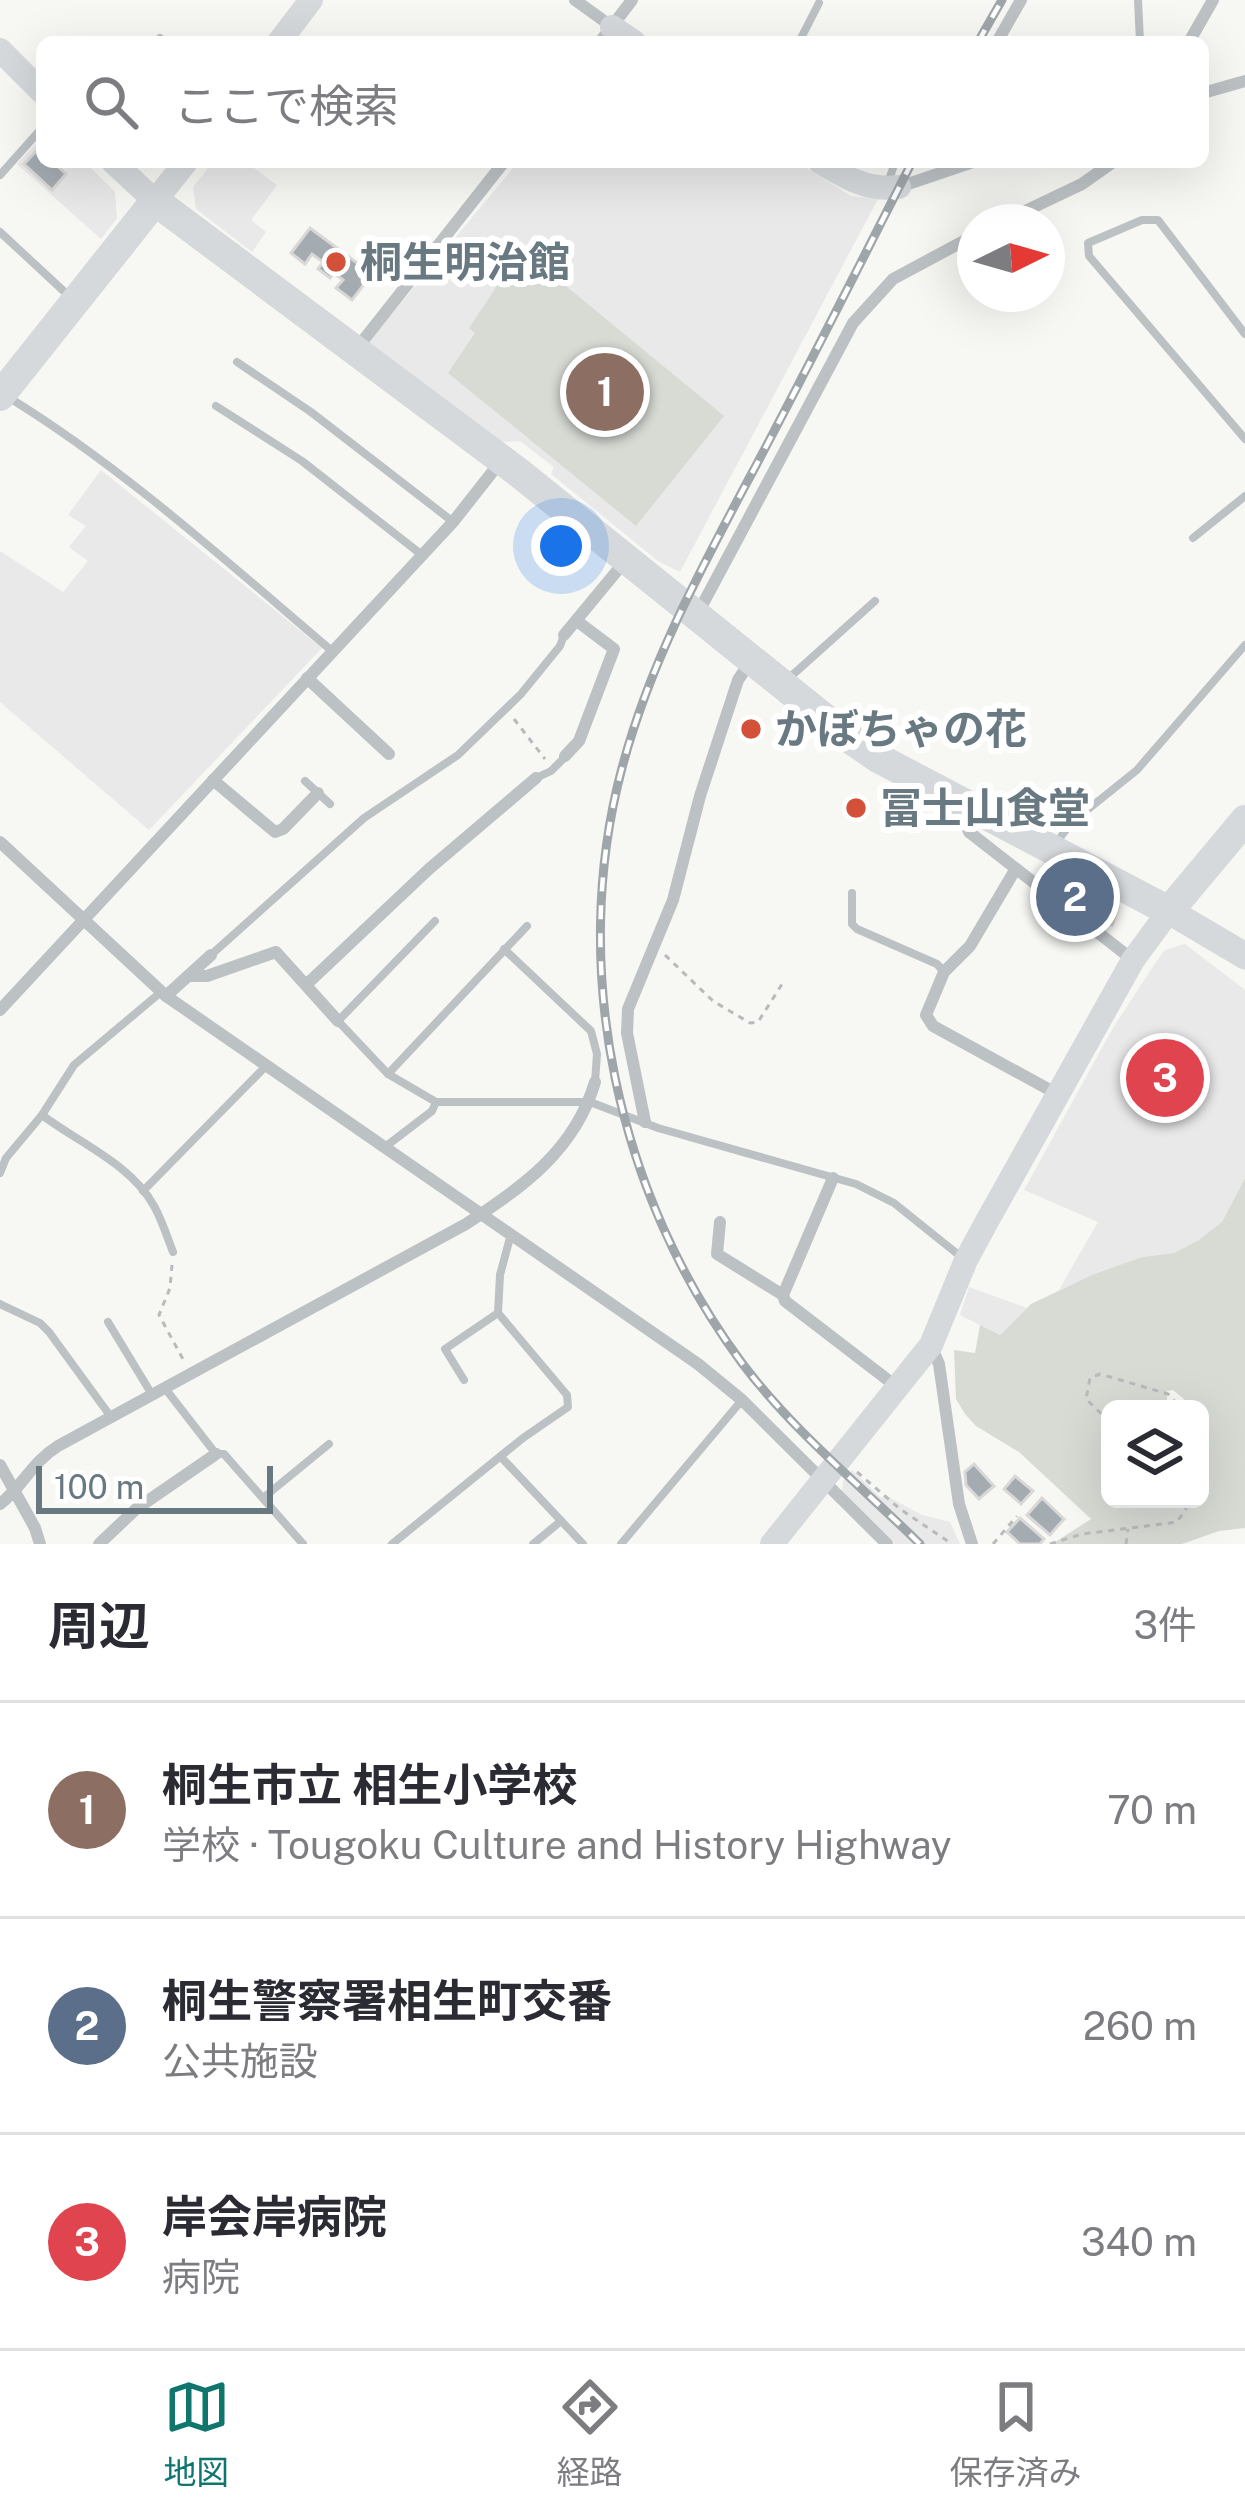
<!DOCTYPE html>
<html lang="ja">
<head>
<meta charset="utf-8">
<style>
  :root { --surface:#fff; --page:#f7f7f7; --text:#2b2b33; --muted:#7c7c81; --line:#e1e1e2; --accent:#0f766e }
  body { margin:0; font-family:"Public Sans","Noto Sans JP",sans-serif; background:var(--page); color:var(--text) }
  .controls { position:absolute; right:36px; bottom:36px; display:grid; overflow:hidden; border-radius:18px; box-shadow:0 12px 48px #0002 }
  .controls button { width:108px; height:108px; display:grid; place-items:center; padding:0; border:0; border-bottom:3px solid var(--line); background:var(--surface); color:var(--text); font:60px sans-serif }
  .compass { position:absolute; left:957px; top:204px; width:108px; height:108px; border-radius:50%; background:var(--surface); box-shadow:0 12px 48px #0002; rotate:85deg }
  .scale { position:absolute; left:36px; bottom:30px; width:237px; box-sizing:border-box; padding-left:12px; border:6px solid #697982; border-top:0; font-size:33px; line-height:42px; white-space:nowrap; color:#697982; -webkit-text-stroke:9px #fff; paint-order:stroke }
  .you { position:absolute; left:561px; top:546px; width:42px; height:42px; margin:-30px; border:9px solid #fff; border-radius:50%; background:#1a73e8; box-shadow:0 0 0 18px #1a73e833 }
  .badge { display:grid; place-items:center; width:78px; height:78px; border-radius:50%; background:var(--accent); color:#fff; font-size:39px; font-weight:700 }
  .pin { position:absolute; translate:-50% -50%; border:6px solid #fff; box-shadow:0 3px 12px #0006 }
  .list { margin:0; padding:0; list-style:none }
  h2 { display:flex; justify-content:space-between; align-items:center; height:156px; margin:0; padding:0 48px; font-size:51px }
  h2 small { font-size:39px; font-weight:400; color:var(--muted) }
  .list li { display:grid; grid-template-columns:78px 1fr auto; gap:36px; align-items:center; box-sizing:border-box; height:216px; padding:0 48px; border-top:3px solid var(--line) }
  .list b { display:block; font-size:45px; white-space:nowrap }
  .list p { margin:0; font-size:39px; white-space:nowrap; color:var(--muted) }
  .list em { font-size:39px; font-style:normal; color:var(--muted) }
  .icon { flex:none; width:66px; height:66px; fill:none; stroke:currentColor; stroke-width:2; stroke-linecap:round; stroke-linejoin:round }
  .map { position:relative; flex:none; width:1245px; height:1544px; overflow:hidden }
  .search { position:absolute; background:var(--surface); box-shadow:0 12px 48px #0002; left:36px; right:36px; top:36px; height:132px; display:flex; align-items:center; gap:30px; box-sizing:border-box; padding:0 42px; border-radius:18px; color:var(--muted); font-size:45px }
  .sheet { height:804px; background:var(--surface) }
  nav { display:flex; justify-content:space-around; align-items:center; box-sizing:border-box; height:168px; border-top:3px solid var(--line); background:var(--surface); font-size:33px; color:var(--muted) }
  nav a { display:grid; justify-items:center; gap:6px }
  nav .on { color:var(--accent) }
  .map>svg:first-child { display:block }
</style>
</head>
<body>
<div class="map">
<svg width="1245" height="1544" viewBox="0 0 1245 1544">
  <rect width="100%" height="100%" fill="#f7f7f4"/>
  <!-- built -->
  <g fill="#e8e9e8">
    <path d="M 42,137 L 42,162 L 85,162 L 115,192 L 117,218 L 101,239 L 17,164 Z"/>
    <path d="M 213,162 L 246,162 L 277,185 L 251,220 L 266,232 L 252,252 L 196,209 L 193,187 Z"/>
    <path d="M 518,162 L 797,162 L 851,196 L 878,199 L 680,572 L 658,561 L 551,474 L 554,467 L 520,441 L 502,442 L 367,344 Z"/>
    <path d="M 101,470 L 322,648 L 149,830 L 0,702 L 0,551 L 63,592 L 88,561 L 69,547 L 86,526 L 68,515 Z"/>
    <path d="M 1185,944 L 1245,990 L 1245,1178 L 1222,1222 L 1199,1240 L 1174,1253 L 1141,1257 L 1059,1290 L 1098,1222 L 1024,1190 L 1113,1028 L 1156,962 L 1165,950 Z"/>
    <path d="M 969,1287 L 1027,1308 L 1000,1335 L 960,1315 Z"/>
    <path d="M 852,1470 L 881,1498 L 885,1495 L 922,1515 L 950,1522 L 960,1544 L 894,1544 L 842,1494 L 843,1481 Z"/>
  </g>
  <!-- green -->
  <g fill="#d7dbd4" fill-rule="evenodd">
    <path d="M 516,245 L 724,416 L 636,526 L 448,373 L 475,333 L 469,328 L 501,280 L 493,272 Z"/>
    <path d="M 1245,1178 L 1245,1528 L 1219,1531 L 1182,1544 L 1052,1544 L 1091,1519 L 1019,1452 L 976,1426 L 965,1414 L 956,1399 L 954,1350 L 975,1353 L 980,1325 L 1000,1335 L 1031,1304 L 1092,1275 L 1142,1257 L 1174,1253 L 1199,1240 L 1222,1222 ZM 1173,1390 L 1184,1399 L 1185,1409 L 1200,1409 L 1200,1499 L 1110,1499 L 1110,1426 L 1104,1421 L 1110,1409 L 1121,1405 L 1129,1409 L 1167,1409 L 1167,1391 Z"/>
  </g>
  <!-- building -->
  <g fill="#a4acb1" stroke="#d9d8d7" stroke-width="3">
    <path d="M 39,148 L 42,162 L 53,162 L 66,174 L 52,190 L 24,164 Z"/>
    <path d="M 310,228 L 372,274 L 352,300 L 336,288 L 343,280 L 334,273 L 330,278 L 318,269 L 323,262 L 312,254 L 305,264 L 291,253 Z"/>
    <path d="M 1077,887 L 1118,907 L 1112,925 L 1071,901 Z"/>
    <path d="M 974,1464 L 994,1486 L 979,1499 L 966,1485 L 965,1472 Z"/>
    <path d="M 1015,1476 L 1033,1491 L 1021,1504 L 1004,1489 Z"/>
    <path d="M 1042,1498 L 1064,1519 L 1050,1535 L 1027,1515 Z"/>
    <path d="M 1020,1518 L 1044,1539 L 1040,1544 L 1020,1544 L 1007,1532 Z"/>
  </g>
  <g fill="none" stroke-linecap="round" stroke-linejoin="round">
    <!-- path -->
    <g stroke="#b7bbbc" stroke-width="3" stroke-dasharray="6 6" stroke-linecap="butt">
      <path d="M 514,719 L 545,759"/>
      <path d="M 665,955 L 713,1001 L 750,1023 L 758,1022 L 784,981"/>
      <path d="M 172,1265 L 170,1288 L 159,1315 L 184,1361"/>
      <path d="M 1110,1422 L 1086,1399 L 1090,1378 L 1100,1374 L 1168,1394 L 1178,1405"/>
      <path d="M 857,1472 L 900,1509 L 952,1544"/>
      <path d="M 993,1544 L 1017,1516"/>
      <path d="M 1050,1544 L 1082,1534 L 1177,1522 L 1186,1509 L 1179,1499"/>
      <path d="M 1126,1544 L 1128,1529"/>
    </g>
    <!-- lane -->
    <g stroke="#bcc1c4" stroke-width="8">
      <path d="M 1138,0 L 1140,42"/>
      <path d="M 160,38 L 165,42"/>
      <path d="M 799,42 L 819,3"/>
      <path d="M 0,175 L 42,128"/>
      <path d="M 888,183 L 895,162"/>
      <path d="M 0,232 L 69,296"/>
      <path d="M 1245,334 L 1158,220 L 1142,220 L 1088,243 L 1089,256 L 1245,439"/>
      <path d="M 237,362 L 311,412 L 452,521"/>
      <path d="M 8,397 C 125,469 227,562 332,651"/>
      <path d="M 216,406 L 302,461 L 422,555"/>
      <path d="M 1193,538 L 1245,496"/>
      <path d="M 788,679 L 875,601"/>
      <path d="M 536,778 L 551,771 L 565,757"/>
      <path d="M 305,781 L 330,804"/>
      <path d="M 1057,842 L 1071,823 L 1137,770 L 1245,645"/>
      <path d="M 852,893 L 852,924 L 857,929 L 937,964 L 944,972"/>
      <path d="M 435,921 L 338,1021 L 388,1074 L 436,1102"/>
      <path d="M 504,949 L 591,1031 L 597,1054 L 595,1082"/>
      <path d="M 212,954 L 364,818 L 458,755 L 521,694 L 560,646 L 564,635"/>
      <path d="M 388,1074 L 527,926"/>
      <path d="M 42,1115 C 79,1143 131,1164 154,1206 C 162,1220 167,1237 173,1252"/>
      <path d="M 385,1147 L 432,1111 L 436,1102 L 590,1102 L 658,1128 L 856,1184 L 894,1203 L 960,1256"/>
      <path d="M 0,1173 L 6,1158 L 42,1115 L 74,1065 L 161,992"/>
      <path d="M 143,1191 L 265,1067"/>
      <path d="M 0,1304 L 40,1323 L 49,1332 L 111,1417"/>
      <path d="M 108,1322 L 151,1393"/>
      <path d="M 464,1380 L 445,1349 L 498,1313"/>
      <path d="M 164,1387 L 216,1454 L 224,1454 L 303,1544"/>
      <path d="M 501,1457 L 583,1544"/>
      <path d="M 263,1498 L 329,1444"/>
      <path d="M 392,1544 L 523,1438 L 568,1407 L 567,1395 L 498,1313 L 500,1275 L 511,1234"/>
      <path d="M 533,1544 L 561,1521"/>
      <path d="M 621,1544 L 742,1400"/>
    </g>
    <!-- street -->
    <g stroke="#bcc1c4" stroke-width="12">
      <path d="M 575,0 L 611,26"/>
      <path d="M 600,42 L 632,0"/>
      <path d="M 997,42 L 1021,0"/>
      <path d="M 1189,42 L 1213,0"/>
      <path d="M 1203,93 L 1245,81"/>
      <path d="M 899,187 L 973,162"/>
      <path d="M 1002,222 L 1082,184 L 1113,162"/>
      <path d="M 354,352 L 504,162"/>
      <path d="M 698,613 L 853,323 L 893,279 L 975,235"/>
      <path d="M 564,635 L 626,560"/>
      <path d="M 307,678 L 389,754"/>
      <path d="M 565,756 L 579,741 L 614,649 L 577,621"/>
      <path d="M 213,780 L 275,832 L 283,829 L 318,793"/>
      <path d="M 971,806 L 965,820 L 969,832 L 1133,960"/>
      <path d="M 0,842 L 166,996 L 698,1364 L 742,1400 L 887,1544"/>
      <path d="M 1015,870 L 970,946 L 944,972 L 926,1015 L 933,1026 L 1059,1095"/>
      <path d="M 188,976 L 207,976 L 276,952 L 338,1021"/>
      <path d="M 307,984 L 429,869 L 536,778"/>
      <path d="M 166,996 L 211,955"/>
      <path d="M 0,1010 L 453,522 L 501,461"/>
      <path d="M 645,1122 L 627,1033 L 628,1009 L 673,900 L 700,796 L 738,680 L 751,661"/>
      <path d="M 720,1222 L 717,1254 L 783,1295 L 833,1178"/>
      <path d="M 783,1295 L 785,1301 L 897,1387"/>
      <path d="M 931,1346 L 939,1364 L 959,1504 L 972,1544"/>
      <path d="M 0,1465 L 35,1528 L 40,1544"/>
      <path d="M 0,1504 C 23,1486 32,1462 58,1446 L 466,1224 C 523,1187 575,1150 595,1082"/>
      <path d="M 99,1544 L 136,1509 L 216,1454"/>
    </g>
    <!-- secondary -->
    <g stroke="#d5d9dc" stroke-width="24">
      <path d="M 612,27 L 634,42"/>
      <path d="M 279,42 L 311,0"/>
      <path d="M 0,50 L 42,92"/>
      <path d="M 113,162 L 155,201 L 186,162"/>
      <path d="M 820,162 C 847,178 867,191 899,187"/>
      <path d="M 772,1544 L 931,1345 L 966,1260 L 986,1223 L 1133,960 L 1169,911"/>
    </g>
    <!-- primary -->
    <path stroke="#d5d9dc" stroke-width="27" d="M 1169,911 L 1245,956"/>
    <!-- highway -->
    <path stroke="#d5d9dc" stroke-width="30" d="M 0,396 L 155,201 L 518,472 L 849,738 L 878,758 L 1169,911 L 1245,820"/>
    <defs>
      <g id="rail">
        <path d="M 978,42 L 1002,0"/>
        <path d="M 912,162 C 865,254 819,346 771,437 C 715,544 653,650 622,768 C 568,970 618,1196 742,1363 C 793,1431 860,1485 920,1544"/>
      </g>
    </defs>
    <!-- rail casing -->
    <use href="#rail" stroke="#9fa6aa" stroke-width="9"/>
    <!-- rail -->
    <use href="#rail" stroke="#fff" stroke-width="4.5" stroke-dasharray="14" stroke-linecap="butt"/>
  </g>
  <!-- markers -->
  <g fill="#d35139" stroke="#fff" stroke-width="4.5">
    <circle cx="336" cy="262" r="12"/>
    <circle cx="751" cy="729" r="12"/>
    <circle cx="856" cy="808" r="12"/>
  </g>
  <g text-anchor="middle" stroke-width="12" stroke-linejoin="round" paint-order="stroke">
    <!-- poi labels -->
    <g font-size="42" font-weight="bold" fill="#697982" stroke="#fff" text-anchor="start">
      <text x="360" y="277">桐生明治館</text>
      <text x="775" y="744">かぼちゃの花</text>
      <text x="880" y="823">冨士山食堂</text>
    </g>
  </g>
</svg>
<div class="controls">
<button><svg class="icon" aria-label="layers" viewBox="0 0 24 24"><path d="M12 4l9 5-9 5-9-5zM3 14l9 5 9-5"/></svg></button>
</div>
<svg class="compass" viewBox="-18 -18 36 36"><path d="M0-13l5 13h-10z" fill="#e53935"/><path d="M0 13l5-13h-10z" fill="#7c7c81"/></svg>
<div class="scale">100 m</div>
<div class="you"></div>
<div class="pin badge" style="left:605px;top:392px;background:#8d6e63">1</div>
<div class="pin badge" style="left:1075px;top:897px;background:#5c6f8a">2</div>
<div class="pin badge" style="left:1165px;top:1078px;background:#e0444e">3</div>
<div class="search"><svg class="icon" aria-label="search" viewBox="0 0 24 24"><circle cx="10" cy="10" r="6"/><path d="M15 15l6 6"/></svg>ここで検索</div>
</div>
<section class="sheet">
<h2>周辺<small>3件</small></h2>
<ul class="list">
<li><span class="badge" style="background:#8d6e63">1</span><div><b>桐生市立 相生小学校</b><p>学校 · Tougoku Culture and History Highway</p></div><em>70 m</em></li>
<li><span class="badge" style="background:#5c6f8a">2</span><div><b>桐生警察署相生町交番</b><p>公共施設</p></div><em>260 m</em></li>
<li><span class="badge" style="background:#e0444e">3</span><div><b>岸会岸病院</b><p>病院</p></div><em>340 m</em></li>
</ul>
</section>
<nav>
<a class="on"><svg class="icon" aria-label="map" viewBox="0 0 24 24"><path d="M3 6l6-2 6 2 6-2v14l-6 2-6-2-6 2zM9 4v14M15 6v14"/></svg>地図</a>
<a><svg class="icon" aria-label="directions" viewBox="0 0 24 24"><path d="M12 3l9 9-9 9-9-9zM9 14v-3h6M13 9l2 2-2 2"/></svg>経路</a>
<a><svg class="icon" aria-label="saved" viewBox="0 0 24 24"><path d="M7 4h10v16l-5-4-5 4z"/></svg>保存済み</a>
</nav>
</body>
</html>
